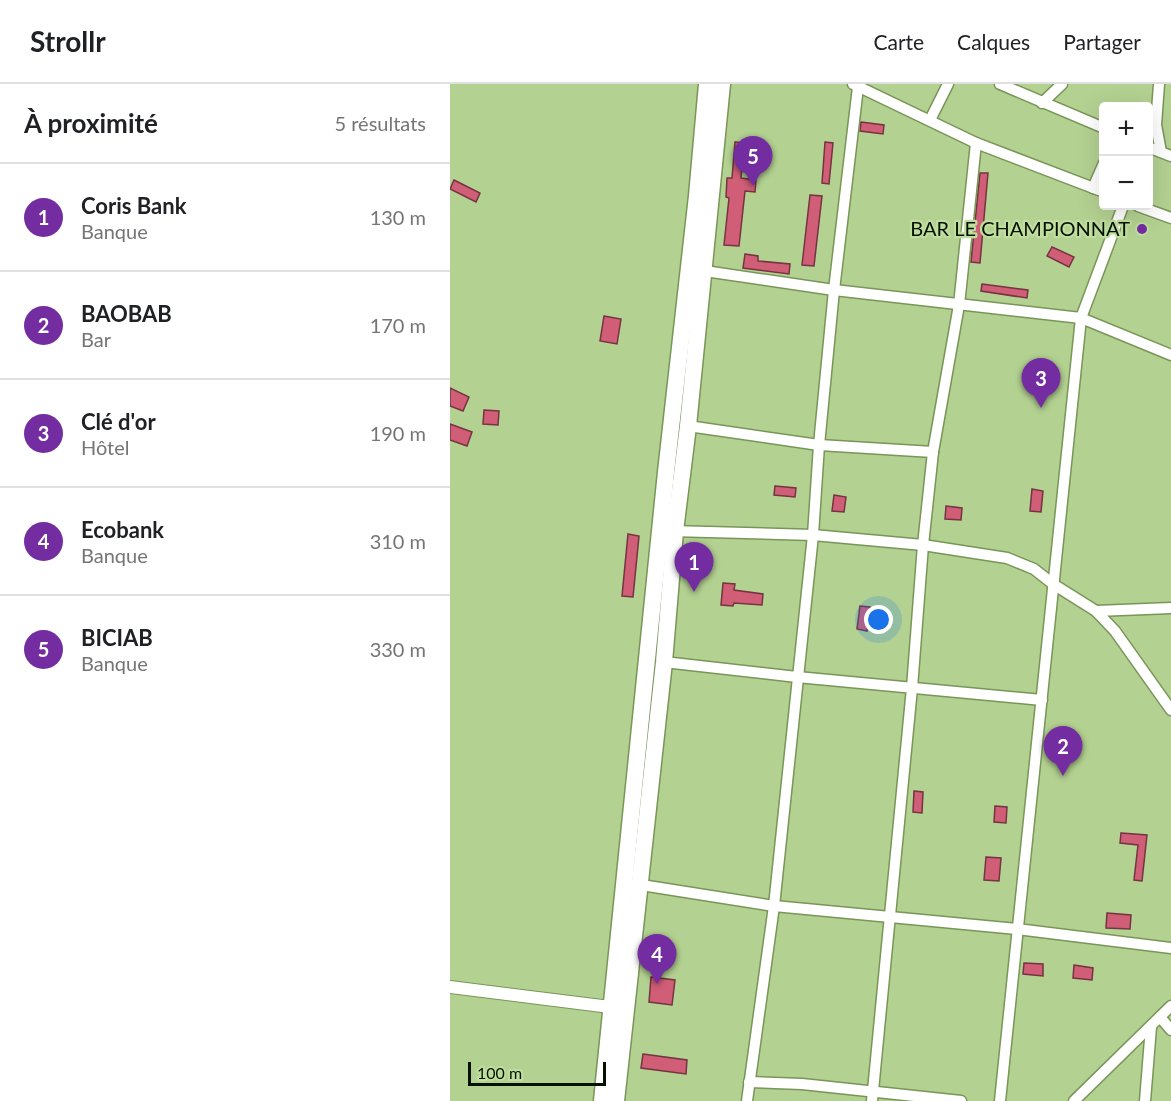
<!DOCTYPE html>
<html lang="fr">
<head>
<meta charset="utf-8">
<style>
  :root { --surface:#fff; --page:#f2f2f2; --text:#202124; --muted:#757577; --line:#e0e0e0; --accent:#732da1 }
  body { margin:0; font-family:Lato,sans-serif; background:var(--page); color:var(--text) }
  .controls { position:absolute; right:18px; top:18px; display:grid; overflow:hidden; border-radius:6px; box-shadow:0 6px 24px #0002 }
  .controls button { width:54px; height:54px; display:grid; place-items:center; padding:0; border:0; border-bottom:2px solid var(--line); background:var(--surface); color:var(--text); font:30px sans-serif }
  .scale { position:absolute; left:18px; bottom:15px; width:138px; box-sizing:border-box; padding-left:6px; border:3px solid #071100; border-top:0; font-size:16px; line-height:21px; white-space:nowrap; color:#071100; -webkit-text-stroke:4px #c0de9e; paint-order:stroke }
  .you { position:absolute; left:429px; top:536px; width:21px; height:21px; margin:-15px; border:4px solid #fff; border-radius:50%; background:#1a73e8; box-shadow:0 0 0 9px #1a73e833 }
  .badge { display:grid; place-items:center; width:39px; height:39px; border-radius:50%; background:var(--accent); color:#fff; font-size:20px; font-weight:700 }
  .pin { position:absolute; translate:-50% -50px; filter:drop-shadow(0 2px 3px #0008) }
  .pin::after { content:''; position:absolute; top:32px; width:21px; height:18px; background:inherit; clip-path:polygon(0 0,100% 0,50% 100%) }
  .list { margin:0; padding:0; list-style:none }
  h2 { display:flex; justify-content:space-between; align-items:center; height:78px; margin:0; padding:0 24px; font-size:26px }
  h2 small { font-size:20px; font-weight:400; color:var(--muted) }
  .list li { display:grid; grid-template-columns:39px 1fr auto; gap:18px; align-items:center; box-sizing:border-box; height:108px; padding:0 24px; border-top:2px solid var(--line) }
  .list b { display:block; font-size:22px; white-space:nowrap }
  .list p { margin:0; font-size:20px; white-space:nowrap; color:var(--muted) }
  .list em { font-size:20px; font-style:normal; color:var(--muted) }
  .map { position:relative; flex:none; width:721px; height:1017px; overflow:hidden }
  header { display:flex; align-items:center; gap:36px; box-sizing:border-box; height:84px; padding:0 30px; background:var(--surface); border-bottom:2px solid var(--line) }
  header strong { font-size:28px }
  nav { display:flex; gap:33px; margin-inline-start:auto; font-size:21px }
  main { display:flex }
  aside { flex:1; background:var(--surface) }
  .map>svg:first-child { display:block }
</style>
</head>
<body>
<header>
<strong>Strollr</strong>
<nav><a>Carte</a><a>Calques</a><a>Partager</a></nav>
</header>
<main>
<aside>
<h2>À proximité<small>5 résultats</small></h2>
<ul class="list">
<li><span class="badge">1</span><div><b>Coris Bank</b><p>Banque</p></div><em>130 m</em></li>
<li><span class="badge">2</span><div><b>BAOBAB</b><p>Bar</p></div><em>170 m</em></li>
<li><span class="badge">3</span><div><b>Clé d'or</b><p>Hôtel</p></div><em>190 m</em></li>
<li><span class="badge">4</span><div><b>Ecobank</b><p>Banque</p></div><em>310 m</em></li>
<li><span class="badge">5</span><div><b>BICIAB</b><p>Banque</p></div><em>330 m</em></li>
</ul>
</aside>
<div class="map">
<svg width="721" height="1017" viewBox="0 0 721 1017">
  <rect width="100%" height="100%" fill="#b3d191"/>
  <!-- building -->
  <g fill="#d05e77" stroke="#743441" stroke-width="1.5">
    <path d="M 411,38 L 434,41 L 433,50 L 410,47 Z"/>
    <path d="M 285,58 L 294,59 L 291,94 L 306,96 L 305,108 L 295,107 L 289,162 L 274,161 L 279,114 L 276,113 L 277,94 L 282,94 Z"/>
    <path d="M 375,58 L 383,59 L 379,100 L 372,99 Z"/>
    <path d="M 530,89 L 538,89 L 530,179 L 521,178 Z"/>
    <path d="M 4,96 L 30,109 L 26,118 L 0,105 Z"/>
    <path d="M 360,111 L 372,112 L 364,182 L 352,181 Z"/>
    <path d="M 602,163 L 624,173 L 619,183 L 597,172 Z"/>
    <path d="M 295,170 L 308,172 L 308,177 L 340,180 L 339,190 L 293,184 Z"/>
    <path d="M 532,200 L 578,206 L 577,214 L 531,207 Z"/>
    <path d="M 154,232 L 171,235 L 167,260 L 150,257 Z"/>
    <path d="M 0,304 L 19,313 L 13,327 L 0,322 Z"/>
    <path d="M 34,326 L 49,327 L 48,341 L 33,340 Z"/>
    <path d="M 0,340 L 22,348 L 17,362 L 0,356 Z"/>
    <path d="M 325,402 L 346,404 L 345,413 L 324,411 Z"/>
    <path d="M 582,405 L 593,407 L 591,428 L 580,427 Z"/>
    <path d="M 384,411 L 396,413 L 394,428 L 382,427 Z"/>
    <path d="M 496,422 L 512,424 L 511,436 L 495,435 Z"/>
    <path d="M 178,450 L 189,452 L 183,513 L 172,512 Z"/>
    <path d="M 273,499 L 285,500 L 284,506 L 313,510 L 312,521 L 284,519 L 283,522 L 271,521 Z"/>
    <path d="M 410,522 L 420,523 L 417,547 L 407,545 Z"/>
    <path d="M 464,707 L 473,708 L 472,729 L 463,728 Z"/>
    <path d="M 545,722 L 557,723 L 556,739 L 544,738 Z"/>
    <path d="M 671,749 L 697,751 L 692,797 L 684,796 L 688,761 L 670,759 Z"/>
    <path d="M 536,773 L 551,774 L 549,797 L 534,796 Z"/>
    <path d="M 657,829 L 681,831 L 680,845 L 656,844 Z"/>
    <path d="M 574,879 L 593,880 L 593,892 L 573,890 Z"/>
    <path d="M 624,881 L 643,884 L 642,896 L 623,894 Z"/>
    <path d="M 201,893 L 225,896 L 222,921 L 199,918 Z"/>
    <path d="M 193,970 L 237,976 L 236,990 L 191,984 Z"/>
  </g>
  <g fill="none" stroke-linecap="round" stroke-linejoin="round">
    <defs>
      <g id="minor">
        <path d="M 403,0 L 526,59 L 654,108"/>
        <path d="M 550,0 L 654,44"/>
        <path d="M 709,0 L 706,41 L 711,68"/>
        <path d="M 592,19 L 612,0"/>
        <path d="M 480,36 L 498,0"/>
        <path d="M 698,63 L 721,72"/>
        <path d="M 643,104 L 654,79"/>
        <path d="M 688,122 L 721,134"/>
        <path d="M 248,186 L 384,206 L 631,234 L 721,271"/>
        <path d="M 238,342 L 369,361 L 483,368"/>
        <path d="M 221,447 L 363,451 L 473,461 L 557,474 L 584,485 L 603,500 L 646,527 L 665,547 L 721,626"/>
        <path d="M 646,527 L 721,524"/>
        <path d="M 214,578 L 347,593 L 592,616"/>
        <path d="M 185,800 L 324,822 L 567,845 L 721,864"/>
        <path d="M 710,933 L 721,946"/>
        <path d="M 299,998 L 352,1000 L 511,1017"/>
        <path d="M 297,1017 L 324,822 L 363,451 L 369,361 L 384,206 L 408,3"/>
        <path d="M 422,1017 L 462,604 L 473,461 L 483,368 L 509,221 L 526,59"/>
        <path d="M 550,1017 L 631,234 L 673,122"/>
        <path d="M 624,1017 L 721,922"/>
        <path d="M 695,1017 L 701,943"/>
      </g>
      <path id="tertiary" d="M 0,903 L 168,924"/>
      <g id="trunk">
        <path d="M 152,1017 L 216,388 L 247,112 L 257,0"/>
        <path d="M 166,1017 L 214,578 L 225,447 L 238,342 L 272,0"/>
      </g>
    </defs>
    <!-- minor casing -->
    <use href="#minor" stroke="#799558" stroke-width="13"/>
    <!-- tertiary casing -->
    <use href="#tertiary" stroke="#799558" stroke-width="14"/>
    <!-- trunk casing -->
    <use href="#trunk" stroke="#799558" stroke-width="19"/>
    <!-- minor -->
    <use href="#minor" stroke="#fff" stroke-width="10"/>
    <!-- tertiary -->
    <use href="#tertiary" stroke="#fff" stroke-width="12"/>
    <!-- trunk -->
    <use href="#trunk" stroke="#fff" stroke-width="16"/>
  </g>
  <!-- markers -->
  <circle fill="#732da1" stroke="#c0de9e" stroke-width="2" cx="692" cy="145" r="6"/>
  <g text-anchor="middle" stroke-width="4.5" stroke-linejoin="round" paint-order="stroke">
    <!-- poi labels -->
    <g font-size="20" fill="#071100" stroke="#c0de9e" text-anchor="end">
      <text x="680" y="152">BAR LE CHAMPIONNAT</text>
    </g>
  </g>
</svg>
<div class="controls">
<button>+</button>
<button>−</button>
</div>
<div class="scale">100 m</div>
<div class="you"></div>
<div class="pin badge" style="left:244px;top:508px">1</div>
<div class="pin badge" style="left:613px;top:692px">2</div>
<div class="pin badge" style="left:591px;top:324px">3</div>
<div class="pin badge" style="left:207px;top:900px">4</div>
<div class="pin badge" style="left:303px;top:102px">5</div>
</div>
</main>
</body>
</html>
